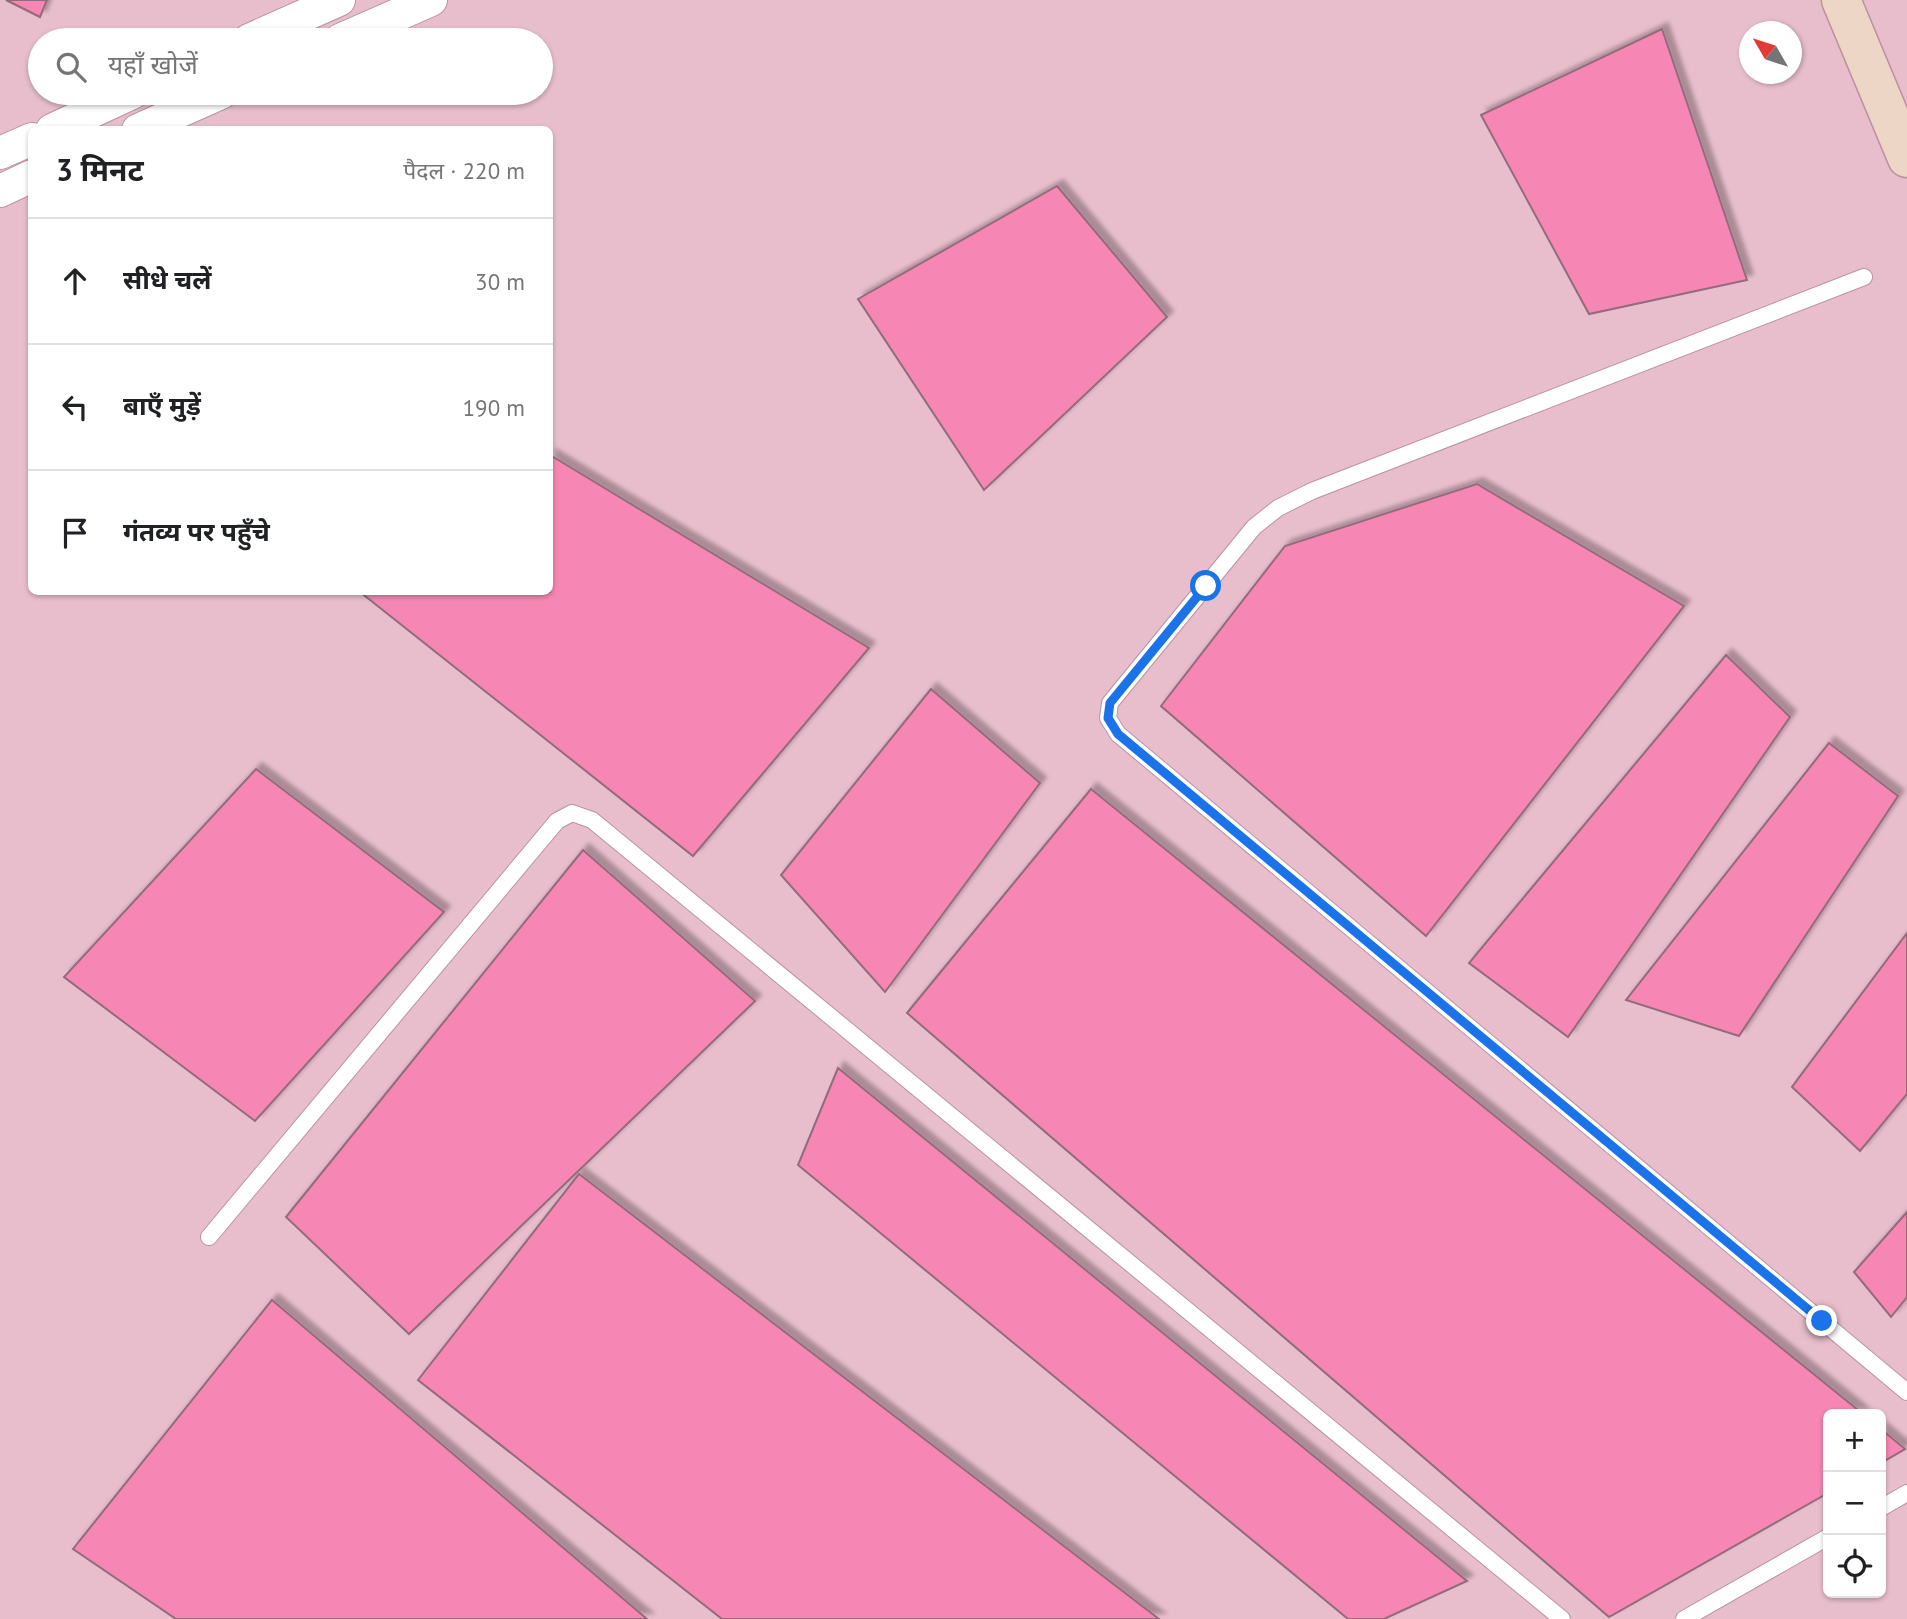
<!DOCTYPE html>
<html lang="hi">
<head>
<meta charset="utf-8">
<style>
  :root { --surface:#fff; --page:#f6f6f6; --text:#202124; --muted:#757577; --line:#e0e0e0 }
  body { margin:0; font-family:"PT Sans","Noto Sans Devanagari",sans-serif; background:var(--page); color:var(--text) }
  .controls { position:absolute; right:21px; bottom:21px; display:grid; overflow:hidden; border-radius:10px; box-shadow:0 2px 5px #0004 }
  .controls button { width:63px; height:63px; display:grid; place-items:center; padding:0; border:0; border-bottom:2px solid var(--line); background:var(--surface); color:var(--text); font:35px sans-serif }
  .compass { position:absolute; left:1739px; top:21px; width:63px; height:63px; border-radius:50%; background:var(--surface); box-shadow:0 2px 5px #0004; rotate:309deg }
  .stop { position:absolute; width:21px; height:21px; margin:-16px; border:5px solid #1a73e8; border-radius:50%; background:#fff }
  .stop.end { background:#1a73e8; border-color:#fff; box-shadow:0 2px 7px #0008 }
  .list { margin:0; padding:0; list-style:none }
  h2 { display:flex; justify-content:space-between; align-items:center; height:91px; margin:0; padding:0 28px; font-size:30px }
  h2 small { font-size:23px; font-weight:400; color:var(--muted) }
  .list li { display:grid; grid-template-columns:46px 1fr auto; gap:21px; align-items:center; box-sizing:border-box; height:126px; padding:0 28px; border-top:2px solid var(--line) }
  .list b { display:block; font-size:26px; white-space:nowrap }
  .list em { font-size:23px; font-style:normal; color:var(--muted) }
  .icon { flex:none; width:38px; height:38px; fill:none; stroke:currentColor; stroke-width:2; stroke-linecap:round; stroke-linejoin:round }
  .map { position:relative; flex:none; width:1907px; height:1619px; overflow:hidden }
  .search { position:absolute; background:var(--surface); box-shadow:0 2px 5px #0004; left:28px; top:28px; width:525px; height:77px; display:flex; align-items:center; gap:18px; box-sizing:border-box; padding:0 24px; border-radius:38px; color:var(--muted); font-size:26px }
  .panel { position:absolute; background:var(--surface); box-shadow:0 2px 5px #0004; left:28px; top:126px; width:525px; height:469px; border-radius:10px }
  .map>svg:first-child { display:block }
</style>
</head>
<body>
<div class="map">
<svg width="1907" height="1619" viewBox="0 0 1907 1619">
  <defs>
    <filter id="shadow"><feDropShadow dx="6" dy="-6" stdDeviation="2" flood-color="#0004"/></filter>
  </defs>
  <rect width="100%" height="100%" fill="#e8becc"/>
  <!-- building -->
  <g fill="#f686b3" stroke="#926c7a" stroke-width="2" filter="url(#shadow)">
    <path d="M 6,0 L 47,0 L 40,17 Z"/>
    <path d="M 1662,29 L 1747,280 L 1589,314 L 1481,115 Z"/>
    <path d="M 1057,186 L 1167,317 L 984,490 L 858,299 Z"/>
    <path d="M 550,455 L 869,648 L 693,856 L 360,592 L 550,592 Z"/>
    <path d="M 1477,484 L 1684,606 L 1426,936 L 1161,706 L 1285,546 Z"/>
    <path d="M 1726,655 L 1790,717 L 1568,1037 L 1469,963 Z"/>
    <path d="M 931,689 L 1040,783 L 885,992 L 781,875 Z"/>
    <path d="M 1829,743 L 1898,796 L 1739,1036 L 1626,1000 Z"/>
    <path d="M 256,769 L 444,912 L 255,1121 L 64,977 Z"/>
    <path d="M 1091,789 L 1863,1414 L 1828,1414 L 1828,1493 L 1609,1617 L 907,1013 Z"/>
    <path d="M 583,850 L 755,1001 L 409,1334 L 286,1217 Z"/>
    <path d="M 1907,933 L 1907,1094 L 1860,1151 L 1792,1087 Z"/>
    <path d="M 838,1068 L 1467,1581 L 1384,1619 L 1348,1619 L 798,1165 Z"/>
    <path d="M 579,1174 L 1159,1619 L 722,1619 L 418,1380 Z"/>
    <path d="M 1907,1212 L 1907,1297 L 1891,1317 L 1854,1272 Z"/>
    <path d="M 272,1300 L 647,1619 L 176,1619 L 73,1549 Z"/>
    <path d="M 1881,1429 L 1905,1449 L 1881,1463 Z"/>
  </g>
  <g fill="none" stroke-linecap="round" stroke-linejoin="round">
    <defs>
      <g id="lane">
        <path d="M 1864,277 L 1312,491 L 1278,508 L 1254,527 L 1110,703 L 1108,718 L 1118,734 L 1907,1392"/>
        <path d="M 209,1237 L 557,821 L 572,813 L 592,820 L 1562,1619"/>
        <path d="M 1881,1508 L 1907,1493"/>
        <path d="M 1684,1619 L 1828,1537"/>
      </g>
      <g id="street">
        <path d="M 249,40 L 339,0"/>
        <path d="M 340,40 L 431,0"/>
        <path d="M 52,130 L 132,93"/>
        <path d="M 138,130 L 221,93"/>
        <path d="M 0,153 L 32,139"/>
        <path d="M 0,191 L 32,176"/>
      </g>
      <path id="secondary" d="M 1841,0 L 1907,158"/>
    </defs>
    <!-- lane casing -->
    <use href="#lane" stroke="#ba92a0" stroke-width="18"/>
    <!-- street casing -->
    <use href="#street" stroke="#ba92a0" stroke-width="34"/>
    <!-- secondary casing -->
    <use href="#secondary" stroke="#ba92a0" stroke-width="41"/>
    <!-- lane -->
    <use href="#lane" stroke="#fff" stroke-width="16"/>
    <!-- street -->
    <use href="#street" stroke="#fff" stroke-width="32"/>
    <!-- secondary -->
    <use href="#secondary" stroke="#edd6c5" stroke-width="38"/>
  </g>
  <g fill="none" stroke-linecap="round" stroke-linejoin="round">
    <!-- route -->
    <path stroke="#1a73e8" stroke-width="9" d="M 1206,586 L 1110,703 L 1108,718 L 1118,734 L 1822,1321"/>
  </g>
</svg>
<div class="controls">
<button>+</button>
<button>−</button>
<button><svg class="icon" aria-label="locate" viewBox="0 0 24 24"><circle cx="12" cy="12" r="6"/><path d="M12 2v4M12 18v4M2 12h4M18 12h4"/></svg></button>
</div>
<svg class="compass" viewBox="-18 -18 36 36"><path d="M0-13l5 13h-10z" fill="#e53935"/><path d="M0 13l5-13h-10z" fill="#757577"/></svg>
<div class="stop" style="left:1206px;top:586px"></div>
<div class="stop end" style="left:1822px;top:1321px"></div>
<div class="search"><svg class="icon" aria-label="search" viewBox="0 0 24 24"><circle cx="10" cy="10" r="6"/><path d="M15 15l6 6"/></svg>यहाँ खोजें</div>
<section class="panel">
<h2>3 मिनट<small>पैदल · 220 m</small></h2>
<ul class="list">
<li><svg class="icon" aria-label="ahead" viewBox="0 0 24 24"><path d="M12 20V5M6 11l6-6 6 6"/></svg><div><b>सीधे चलें</b></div><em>30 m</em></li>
<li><svg class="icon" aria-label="left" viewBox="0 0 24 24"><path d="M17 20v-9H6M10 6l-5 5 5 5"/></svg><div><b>बाएँ मुड़ें</b></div><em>190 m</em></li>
<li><svg class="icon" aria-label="arrive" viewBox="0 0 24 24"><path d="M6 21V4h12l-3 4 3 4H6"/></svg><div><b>गंतव्य पर पहुँचे</b></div></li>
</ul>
</section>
</div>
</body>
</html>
